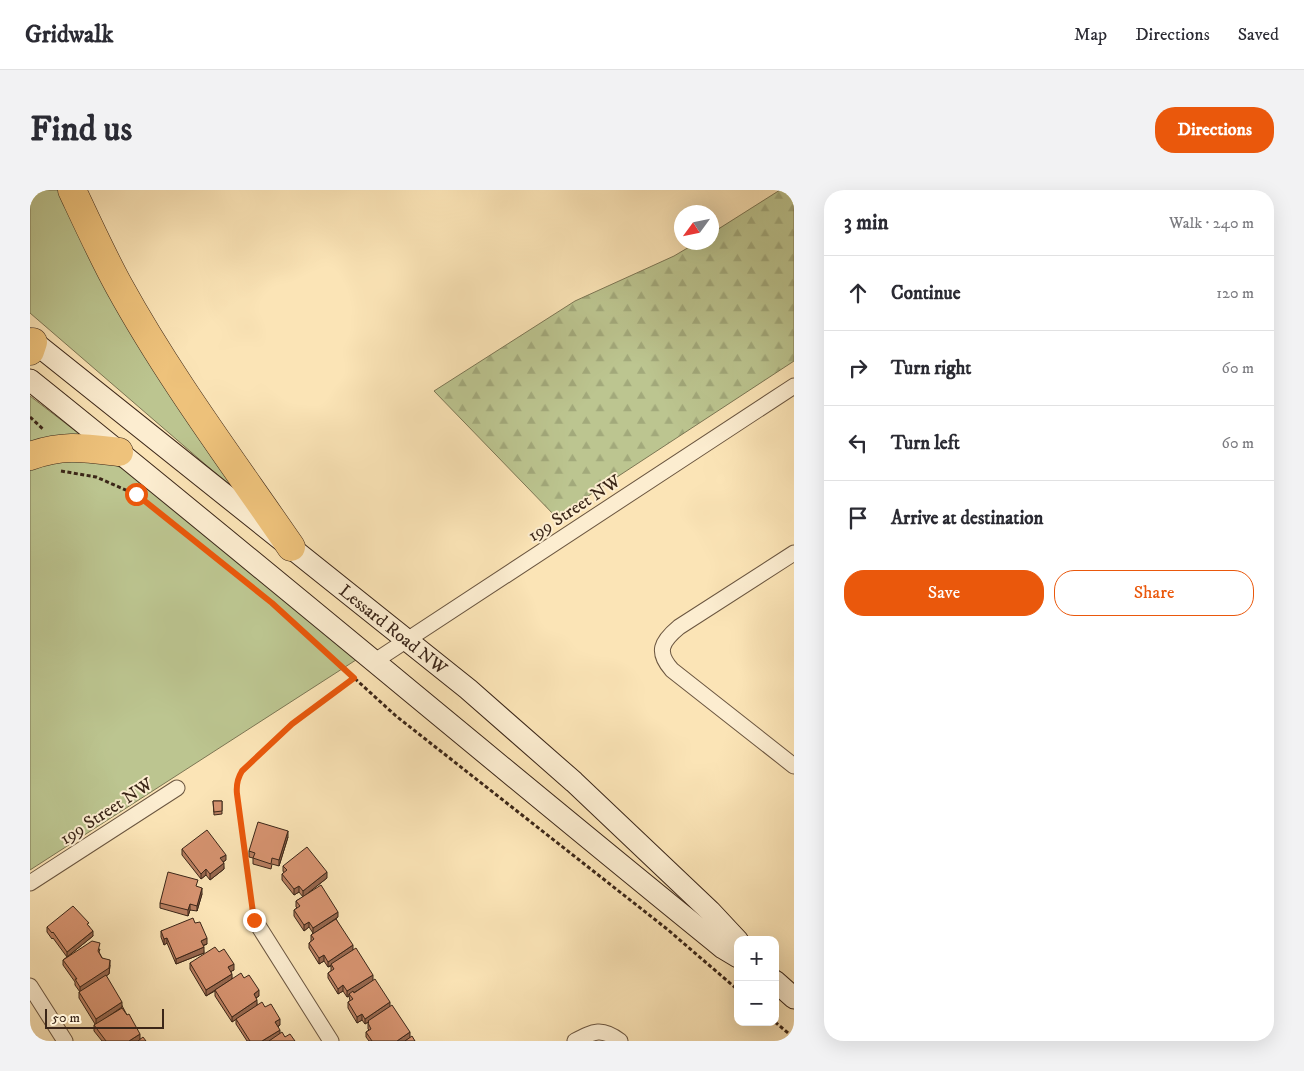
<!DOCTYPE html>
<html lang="en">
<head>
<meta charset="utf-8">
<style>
  :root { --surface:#fff; --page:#f2f2f3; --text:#2b2b33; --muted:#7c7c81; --line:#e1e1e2; --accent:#ea580c }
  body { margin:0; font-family:"IM FELL DW Pica",serif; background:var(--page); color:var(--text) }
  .controls { position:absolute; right:15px; bottom:15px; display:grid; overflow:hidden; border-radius:10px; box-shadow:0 5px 20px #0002 }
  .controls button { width:45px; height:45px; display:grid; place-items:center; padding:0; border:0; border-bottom:1px solid var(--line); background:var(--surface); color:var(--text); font:25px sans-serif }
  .compass { position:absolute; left:644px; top:15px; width:45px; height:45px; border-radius:50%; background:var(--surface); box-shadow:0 5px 20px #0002; rotate:237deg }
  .scale { position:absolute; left:15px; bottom:12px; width:119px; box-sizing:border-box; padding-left:5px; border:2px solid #3b2618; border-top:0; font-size:14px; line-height:18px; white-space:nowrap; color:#3b2618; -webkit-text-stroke:4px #fcedd0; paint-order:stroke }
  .stop { position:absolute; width:15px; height:15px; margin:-11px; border:4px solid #ea580c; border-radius:50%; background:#fff }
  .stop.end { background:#ea580c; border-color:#fff; box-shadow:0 1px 5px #0008 }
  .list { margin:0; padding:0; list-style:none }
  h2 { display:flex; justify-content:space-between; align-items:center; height:65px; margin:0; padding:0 20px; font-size:21px }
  h2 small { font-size:16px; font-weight:400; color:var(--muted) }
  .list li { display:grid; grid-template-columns:32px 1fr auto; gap:15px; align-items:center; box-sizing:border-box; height:75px; padding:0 20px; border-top:1px solid var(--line) }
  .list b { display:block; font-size:19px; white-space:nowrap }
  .list em { font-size:16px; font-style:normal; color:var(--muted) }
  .actions { display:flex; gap:10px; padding:15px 20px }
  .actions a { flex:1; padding:11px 0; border:1px solid var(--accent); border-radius:20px; text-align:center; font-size:18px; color:var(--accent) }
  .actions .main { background:var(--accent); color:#fff }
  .icon { flex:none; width:28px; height:28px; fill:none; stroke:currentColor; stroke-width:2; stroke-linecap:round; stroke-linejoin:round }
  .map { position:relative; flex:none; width:764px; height:851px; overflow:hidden; border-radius:20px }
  header { display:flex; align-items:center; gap:30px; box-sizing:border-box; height:70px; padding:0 25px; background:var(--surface); border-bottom:1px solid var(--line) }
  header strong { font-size:24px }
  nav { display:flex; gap:28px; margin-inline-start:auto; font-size:18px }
  .intro { display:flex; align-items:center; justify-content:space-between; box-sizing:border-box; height:120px; padding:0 30px }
  h1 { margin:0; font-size:35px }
  .button { padding:12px 22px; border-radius:20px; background:var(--accent); color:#fff; font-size:18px; font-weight:700 }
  main { display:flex; gap:30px; padding:0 30px }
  aside { flex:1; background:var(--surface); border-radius:20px; box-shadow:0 5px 20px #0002 }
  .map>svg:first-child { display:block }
</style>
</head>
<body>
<header>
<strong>Gridwalk</strong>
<nav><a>Map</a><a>Directions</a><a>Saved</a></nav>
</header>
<div class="intro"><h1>Find us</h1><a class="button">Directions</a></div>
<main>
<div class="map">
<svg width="764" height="851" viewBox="0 0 764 851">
  <defs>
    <pattern id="forest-firs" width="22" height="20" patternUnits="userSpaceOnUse" patternTransform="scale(1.25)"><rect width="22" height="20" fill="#bcc590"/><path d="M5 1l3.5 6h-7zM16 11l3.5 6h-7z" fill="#a2a97b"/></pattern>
  </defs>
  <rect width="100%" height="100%" fill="#fbe4b6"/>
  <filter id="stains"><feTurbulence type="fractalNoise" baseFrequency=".004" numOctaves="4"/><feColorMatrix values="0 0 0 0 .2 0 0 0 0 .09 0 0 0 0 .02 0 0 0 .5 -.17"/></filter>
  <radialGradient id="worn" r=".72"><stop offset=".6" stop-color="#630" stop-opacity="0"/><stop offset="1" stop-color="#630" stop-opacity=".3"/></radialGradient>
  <!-- grass -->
  <g fill="#bcc590" stroke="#7c7654">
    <path d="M 0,0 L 31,0 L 205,300 L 0,123 Z"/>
    <path d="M 0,206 L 52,246 L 0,252 Z"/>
    <path d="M 0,269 L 74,270 L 96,280 L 329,468 L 0,680 Z"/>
  </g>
  <!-- forest -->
  <path fill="url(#forest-firs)" stroke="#7c7654" d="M 750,0 L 764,0 L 764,171 L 526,327 L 404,201 L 545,111 L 644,66 L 666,53 L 682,52 L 682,43 Z"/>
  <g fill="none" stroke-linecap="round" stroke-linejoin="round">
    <defs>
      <g id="street">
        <path d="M 764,363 L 649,437 C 631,452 626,462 642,480 L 764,576"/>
        <path d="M 345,471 L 764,196"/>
        <path d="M 0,693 L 147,598"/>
        <path d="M 224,729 L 301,851"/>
        <path d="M 0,796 L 35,851"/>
        <path d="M 545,851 C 564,841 572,837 590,851"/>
      </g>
      <g id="secondary">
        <path id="s1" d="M 0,149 L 438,499 L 544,592 L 680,721 L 708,751"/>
        <path d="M 0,190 C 233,377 461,570 693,758 L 708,767"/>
        <path d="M 745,791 L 764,808"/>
      </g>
      <g id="highway">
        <path d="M 42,0 C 57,32 72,65 89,96 C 139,187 202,271 261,357"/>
        <path d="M 0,161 L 3,152"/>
        <path d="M 0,266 C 34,254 55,258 89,262"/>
      </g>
    </defs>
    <!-- street casing -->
    <use href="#street" stroke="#6b5640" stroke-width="17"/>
    <!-- secondary casing -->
    <use href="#secondary" stroke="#3b2618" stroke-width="23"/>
    <!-- highway casing -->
    <use href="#highway" stroke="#3b2618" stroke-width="29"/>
    <!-- path -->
    <g stroke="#3b2618" stroke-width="3" stroke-dasharray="4 2.5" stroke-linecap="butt">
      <path d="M 0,227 L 14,240"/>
      <path d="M 31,281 L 66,287 L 105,304 L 235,407"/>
      <path d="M 243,414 L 366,526 L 637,739 L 708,800"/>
      <path d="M 222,716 L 207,604 C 206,595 207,589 211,581 L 262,534 L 324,488"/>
      <path d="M 745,832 L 764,848"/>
    </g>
    <!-- street -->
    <use href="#street" stroke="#fcedd0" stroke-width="15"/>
    <!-- secondary -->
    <use href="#secondary" stroke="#fcedd0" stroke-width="21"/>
    <!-- highway -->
    <use href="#highway" stroke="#eec27b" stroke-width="28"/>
  </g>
  <!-- wall -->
  <g fill="#b87e60" stroke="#3b2618">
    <path d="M 183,611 L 192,611 L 192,624 L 184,625 Z"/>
    <path d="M 258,647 L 249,676 L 242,674 L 241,679 L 223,674 L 223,668 L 219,667 L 219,661 Z"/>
    <path d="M 152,659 L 196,670 L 193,672 L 194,679 L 180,690 L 176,685 L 171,689 L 152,665 Z"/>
    <path d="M 253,676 L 297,688 L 278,703 L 308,727 L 306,729 L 323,760 L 380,848 L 385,851 L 339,851 L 336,847 L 336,842 L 339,840 L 338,839 L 338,832 L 335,834 L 332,830 L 327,833 L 318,818 L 318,812 L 320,811 L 319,806 L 317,807 L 313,801 L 308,804 L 298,788 L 298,783 L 301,781 L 301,776 L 298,777 L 294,771 L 289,774 L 279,758 L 279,753 L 281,751 L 281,745 L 283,743 L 279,737 L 274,741 L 264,726 L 264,720 L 267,718 L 266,717 L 266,711 L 273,707 L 269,702 L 264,705 L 252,690 L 252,684 L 254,683 L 253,681 Z"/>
    <path d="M 167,697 L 172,704 L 167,721 L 160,720 L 158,726 L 130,718 L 130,713 Z"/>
    <path d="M 165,733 L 177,754 L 173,756 L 174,763 L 146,774 L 137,753 L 134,755 L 131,747 L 131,741 Z"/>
    <path d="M 59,736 L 63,746 L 37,767 L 70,759 L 69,762 L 72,768 L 80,775 L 79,784 L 76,786 L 110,849 L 116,851 L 72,851 L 64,841 L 64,835 L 65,834 L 49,808 L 49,802 L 50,802 L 45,795 L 45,792 L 33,775 L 33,770 L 37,767 L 23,748 L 22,749 L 17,742 L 17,737 Z"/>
    <path d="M 189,762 L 204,780 L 201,781 L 202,789 L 214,788 L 229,806 L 226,808 L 227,815 L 235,817 L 250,835 L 248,837 L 250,844 L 255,847 L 265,851 L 217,851 L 206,834 L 206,829 L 202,832 L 185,806 L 185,801 L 176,806 L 160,779 L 160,773 Z"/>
  </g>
  <!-- shaded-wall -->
  <g fill="#96674e" stroke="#3b2618">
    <path d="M 258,641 L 258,647 L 249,676 L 249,670 Z"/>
    <path d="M 196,665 L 196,670 L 190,674 L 190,668 Z"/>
    <path d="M 194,673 L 194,679 L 180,690 L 180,684 Z"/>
    <path d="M 176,679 L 176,685 L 171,689 L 171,684 Z"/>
    <path d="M 297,682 L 297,688 L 273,707 L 273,701 Z"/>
    <path d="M 269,696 L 269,702 L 264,705 L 264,699 Z"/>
    <path d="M 172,698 L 172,704 L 167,721 L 167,716 Z"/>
    <path d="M 160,714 L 160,720 L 158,726 L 158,720 Z"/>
    <path d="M 308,722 L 308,727 L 283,744 L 283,738 Z"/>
    <path d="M 279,732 L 279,737 L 274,741 L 274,735 Z"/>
    <path d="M 63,741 L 63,746 L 37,767 L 37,762 Z"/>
    <path d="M 137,748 L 137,753 L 134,755 L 134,749 Z"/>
    <path d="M 177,748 L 177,754 L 171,756 L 171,751 Z"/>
    <path d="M 323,755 L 323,761 L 298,777 L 298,772 Z"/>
    <path d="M 174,757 L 174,763 L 146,774 L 146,769 Z"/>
    <path d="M 294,765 L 294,771 L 289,774 L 289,768 Z"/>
    <path d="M 80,770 L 80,775 L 79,784 L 50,802 L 50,797 Z"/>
    <path d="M 204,774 L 204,780 L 198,783 L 198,777 Z"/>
    <path d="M 202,784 L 202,789 L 176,806 L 176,800 Z"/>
    <path d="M 343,785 L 343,791 L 320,805 L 319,804 L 319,806 L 317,807 L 317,801 Z"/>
    <path d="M 313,795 L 313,801 L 308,804 L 308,799 Z"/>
    <path d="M 229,800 L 229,806 L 224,809 L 224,804 Z"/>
    <path d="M 227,810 L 227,816 L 202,832 L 202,827 Z"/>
    <path d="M 92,812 L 92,817 L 66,835 L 66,829 Z"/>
    <path d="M 360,812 L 360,818 L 335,834 L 335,829 Z"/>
    <path d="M 332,824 L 332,830 L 327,833 L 327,827 Z"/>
    <path d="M 250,829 L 250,835 L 245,838 L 245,832 Z"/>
    <path d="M 250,840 L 250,845 L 241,851 L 232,851 Z"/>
    <path d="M 380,842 L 380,848 L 375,851 L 367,851 Z"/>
    <path d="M 110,844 L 110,850 L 109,851 L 99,851 Z"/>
  </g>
  <!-- building -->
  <g fill="#d69370" stroke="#3b2618">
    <path d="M 183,611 L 192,611 L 192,621 L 184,622 Z"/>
    <path d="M 228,632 L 258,641 L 249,670 L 242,668 L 241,674 L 223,668 L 225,663 L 219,661 Z"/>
    <path d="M 177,640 L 196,665 L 190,668 L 194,673 L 180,684 L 176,679 L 171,684 L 152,659 Z"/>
    <path d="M 277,657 L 297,682 L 273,701 L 269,696 L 264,699 L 252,684 L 257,680 L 253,676 Z"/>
    <path d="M 138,682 L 168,690 L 166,696 L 172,698 L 167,716 L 160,714 L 158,720 L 130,713 Z"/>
    <path d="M 291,695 L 308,722 L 283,738 L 279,732 L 274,735 L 264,720 L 270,716 L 266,711 Z"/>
    <path d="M 43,716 L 59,733 L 57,734 L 63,741 L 37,762 L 23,742 L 22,743 L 17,737 Z"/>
    <path d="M 163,728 L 165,733 L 170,732 L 177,748 L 171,751 L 174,757 L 146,769 L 137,748 L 134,749 L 131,741 Z"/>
    <path d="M 306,729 L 323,755 L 298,772 L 294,765 L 289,768 L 279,753 L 284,749 L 281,745 Z"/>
    <path d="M 62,751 L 70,753 L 68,761 L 72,768 L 80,770 L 79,778 L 50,797 L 45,789 L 47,789 L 33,770 Z"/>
    <path d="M 185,757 L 189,762 L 194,759 L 204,774 L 198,777 L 202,784 L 176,800 L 160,773 Z"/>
    <path d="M 326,758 L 343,785 L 317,801 L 313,795 L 308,799 L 298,783 L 304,779 L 301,774 Z"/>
    <path d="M 211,783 L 214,788 L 219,785 L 229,800 L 224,804 L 227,810 L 202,827 L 185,800 Z"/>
    <path d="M 76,785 L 92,812 L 66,829 L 49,802 Z"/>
    <path d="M 345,789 L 360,812 L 335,829 L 332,824 L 327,827 L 318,812 L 323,809 L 319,804 L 323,801 L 324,803 Z"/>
    <path d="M 232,812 L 235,817 L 241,814 L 250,829 L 245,832 L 250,840 L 232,851 L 220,851 L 206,829 Z"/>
    <path d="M 362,815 L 380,842 L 367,851 L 342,851 L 336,842 L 341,839 L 338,833 L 339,832 L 338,831 Z"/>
    <path d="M 92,818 L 97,825 L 99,824 L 110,844 L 99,851 L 76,851 L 64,835 Z"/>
    <path d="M 252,842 L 255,847 L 260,844 L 265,851 L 239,851 Z"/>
    <path d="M 382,846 L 385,851 L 375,851 Z"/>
    <path d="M 113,847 L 116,851 L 108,851 Z"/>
  </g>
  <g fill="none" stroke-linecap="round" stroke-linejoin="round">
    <!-- route -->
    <path stroke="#ea580c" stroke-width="6" d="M 106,304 L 242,413 L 324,488 L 262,534 L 212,581 C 207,589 206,595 207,604 L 224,730"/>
  </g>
  <g text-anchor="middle" stroke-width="4" stroke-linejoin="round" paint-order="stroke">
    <!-- street labels -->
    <g font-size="18" fill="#3b2618" stroke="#fcedd0">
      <text transform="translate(544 318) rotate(-33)" y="6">199 Street NW</text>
      <text dy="6" stroke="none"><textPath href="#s1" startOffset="465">Lessard Road NW</textPath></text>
      <text transform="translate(76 621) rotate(-33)" y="6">199 Street NW</text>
    </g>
  </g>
  <rect width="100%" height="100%" filter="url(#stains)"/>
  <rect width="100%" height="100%" fill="url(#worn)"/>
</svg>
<div class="controls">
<button>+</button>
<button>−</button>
</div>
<svg class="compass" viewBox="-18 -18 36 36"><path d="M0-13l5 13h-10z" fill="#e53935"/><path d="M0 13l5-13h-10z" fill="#7c7c81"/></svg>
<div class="scale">50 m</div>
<div class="stop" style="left:106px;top:304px"></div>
<div class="stop end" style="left:224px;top:730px"></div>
</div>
<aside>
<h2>3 min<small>Walk · 240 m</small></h2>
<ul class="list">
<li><svg class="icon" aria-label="ahead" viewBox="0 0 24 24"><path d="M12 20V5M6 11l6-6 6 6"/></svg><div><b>Continue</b></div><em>120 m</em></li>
<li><svg class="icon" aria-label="right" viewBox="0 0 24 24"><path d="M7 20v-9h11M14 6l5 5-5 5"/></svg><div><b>Turn right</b></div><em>60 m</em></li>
<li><svg class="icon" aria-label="left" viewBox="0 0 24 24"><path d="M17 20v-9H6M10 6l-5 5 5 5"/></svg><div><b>Turn left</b></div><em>60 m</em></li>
<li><svg class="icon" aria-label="arrive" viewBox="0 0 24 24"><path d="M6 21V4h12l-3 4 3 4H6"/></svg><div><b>Arrive at destination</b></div></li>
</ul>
<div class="actions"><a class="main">Save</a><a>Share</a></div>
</aside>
</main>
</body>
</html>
